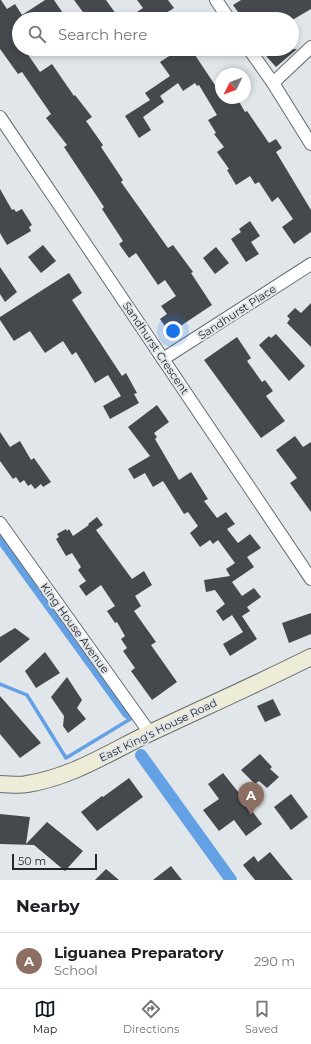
<!DOCTYPE html>
<html lang="en">
<head>
<meta charset="utf-8">
<style>
  :root { --surface:#fff; --page:#f2f2f2; --text:#202124; --muted:#757577; --line:#e0e0e0; --accent:#111827 }
  body { margin:0; font-family:Montserrat,sans-serif; background:var(--page); color:var(--text) }
  .compass { position:absolute; left:215px; top:68px; width:36px; height:36px; border-radius:50%; background:var(--surface); box-shadow:0 2px 6px #0003; rotate:227deg }
  .scale { position:absolute; left:12px; bottom:10px; width:85px; box-sizing:border-box; padding-left:4px; border:2px solid #252628; border-top:0; font-size:11px; line-height:14px; white-space:nowrap; color:#252628; -webkit-text-stroke:3px #e1e6eb; paint-order:stroke }
  .you { position:absolute; left:173px; top:331px; width:14px; height:14px; margin:-10px; border:3px solid #fff; border-radius:50%; background:#1a73e8; box-shadow:0 0 0 6px #1a73e833 }
  .badge { display:grid; place-items:center; width:26px; height:26px; border-radius:50%; background:var(--accent); color:#fff; font-size:13px; font-weight:700 }
  .pin { position:absolute; translate:-50% -33px; filter:drop-shadow(0 1px 2px #0008) }
  .pin::after { content:''; position:absolute; top:21px; width:14px; height:12px; background:inherit; clip-path:polygon(0 0,100% 0,50% 100%) }
  .list { margin:0; padding:0; list-style:none }
  h2 { display:flex; justify-content:space-between; align-items:center; height:52px; margin:0; padding:0 16px; font-size:17px }
  h2 small { font-size:13px; font-weight:400; color:var(--muted) }
  .list li { display:grid; grid-template-columns:26px 1fr auto; gap:12px; align-items:center; box-sizing:border-box; height:56px; padding:0 16px; border-top:1px solid var(--line) }
  .list b { display:block; font-size:15px; white-space:nowrap }
  .list p { margin:0; font-size:13px; white-space:nowrap; color:var(--muted) }
  .list em { font-size:13px; font-style:normal; color:var(--muted) }
  .icon { flex:none; width:22px; height:22px; fill:none; stroke:currentColor; stroke-width:2; stroke-linecap:round; stroke-linejoin:round }
  .map { position:relative; flex:none; width:311px; height:880px; overflow:hidden }
  .search { position:absolute; background:var(--surface); box-shadow:0 2px 6px #0003; left:12px; right:12px; top:12px; height:44px; display:flex; align-items:center; gap:10px; box-sizing:border-box; padding:0 14px; border-radius:22px; color:var(--muted); font-size:15px }
  .sheet { height:108px; background:var(--surface) }
  nav { display:flex; justify-content:space-around; align-items:center; box-sizing:border-box; height:56px; border-top:1px solid var(--line); background:var(--surface); font-size:11px; color:var(--muted) }
  nav a { display:grid; justify-items:center; gap:2px }
  nav .on { color:var(--accent) }
  .map>svg:first-child { display:block }
</style>
</head>
<body>
<div class="map">
<svg width="311" height="880" viewBox="0 0 311 880">
  <rect width="100%" height="100%" fill="#e1e6eb"/>
  <g fill="none" stroke-linecap="round" stroke-linejoin="round">
    <!-- stream -->
    <path stroke="#64a1e4" stroke-width="3.5" d="M 0,684 L 27,695 L 66,758 L 132,718"/>
    <!-- canal -->
    <g stroke="#64a1e4" stroke-width="12">
      <path d="M 0,536 L 128,713"/>
      <path d="M 141,755 L 231,880"/>
    </g>
  </g>
  <!-- building -->
  <g fill="#45494d">
    <path d="M 0,0 L 1,0 L 7,9 L 15,4 L 22,15 L 45,0 L 54,0 L 67,19 L 19,19 L 19,28 L 12,32 L 19,41 L 19,49 L 24,49 L 40,72 L 52,64 L 74,96 L 75,95 L 92,117 L 86,121 L 103,145 L 101,147 L 123,180 L 121,182 L 168,248 L 173,245 L 193,272 L 191,273 L 212,305 L 170,333 L 160,319 L 167,314 L 161,306 L 176,296 L 165,280 L 158,285 L 136,253 L 129,258 L 119,244 L 123,241 L 102,209 L 104,207 L 64,147 L 67,145 L 46,118 L 51,114 L 22,72 L 18,74 L 0,49 Z"/>
    <path d="M 74,0 L 106,0 L 116,14 L 109,19 L 88,19 Z"/>
    <path d="M 137,0 L 168,0 L 174,8 L 166,13 L 170,19 L 126,19 L 143,8 Z"/>
    <path d="M 241,0 L 311,0 L 311,9 L 294,19 L 243,19 L 233,5 Z"/>
    <path d="M 171,49 L 191,49 L 221,94 L 221,98 L 237,98 L 245,112 L 247,111 L 269,143 L 276,139 L 282,148 L 276,152 L 311,210 L 311,232 L 294,244 L 282,227 L 293,219 L 278,197 L 272,202 L 259,182 L 255,184 L 250,176 L 236,185 L 227,170 L 229,169 L 217,152 L 224,147 L 214,134 L 216,133 L 208,120 L 217,115 L 199,85 L 197,86 L 195,83 L 183,91 L 178,83 L 160,96 L 164,102 L 143,117 L 151,130 L 139,138 L 125,116 L 150,100 L 145,93 L 170,76 L 160,62 L 174,53 Z"/>
    <path d="M 263,49 L 297,49 L 276,67 L 267,57 Z"/>
    <path d="M 0,189 L 12,210 L 14,209 L 16,212 L 22,209 L 32,225 L 29,227 L 31,231 L 7,245 L 0,233 Z"/>
    <path d="M 250,221 L 260,236 L 251,242 L 259,254 L 246,262 L 231,239 L 241,232 L 239,229 Z"/>
    <path d="M 43,245 L 56,261 L 41,273 L 28,257 Z"/>
    <path d="M 216,247 L 229,263 L 215,274 L 203,258 Z"/>
    <path d="M 0,267 L 17,292 L 5,302 L 0,294 Z"/>
    <path d="M 69,273 L 82,293 L 72,300 L 122,376 L 126,373 L 137,393 L 134,394 L 139,403 L 110,419 L 103,406 L 121,396 L 108,375 L 95,383 L 76,352 L 72,355 L 63,341 L 45,353 L 30,331 L 14,341 L 0,320 L 0,317 Z"/>
    <path d="M 311,303 L 311,347 L 287,323 L 290,319 L 287,316 L 295,308 L 301,313 Z"/>
    <path d="M 276,334 L 305,366 L 289,381 L 259,345 L 269,336 L 271,338 Z"/>
    <path d="M 237,337 L 251,358 L 247,361 L 262,382 L 265,380 L 273,391 L 266,396 L 285,421 L 261,438 L 204,360 Z"/>
    <path d="M 157,405 L 169,422 L 154,433 L 157,437 L 155,439 L 179,480 L 191,472 L 208,499 L 204,501 L 217,518 L 226,512 L 235,524 L 227,529 L 238,543 L 250,534 L 261,548 L 247,557 L 254,567 L 232,582 L 242,596 L 254,588 L 261,597 L 247,607 L 250,611 L 242,616 L 257,639 L 230,656 L 223,644 L 243,632 L 232,615 L 223,621 L 216,611 L 225,604 L 215,590 L 206,592 L 204,580 L 230,576 L 226,569 L 235,563 L 218,540 L 213,544 L 210,540 L 200,547 L 190,533 L 198,526 L 188,512 L 184,514 L 163,481 L 153,487 L 145,473 L 134,479 L 128,469 L 150,456 L 128,427 Z"/>
    <path d="M 0,432 L 10,447 L 20,441 L 31,460 L 34,458 L 51,482 L 43,487 L 41,484 L 35,489 L 31,484 L 28,486 L 24,480 L 20,483 L 16,477 L 13,479 L 0,461 Z"/>
    <path d="M 295,436 L 303,447 L 311,442 L 311,512 L 290,483 L 297,478 L 276,450 Z"/>
    <path d="M 97,517 L 103,525 L 96,530 L 132,579 L 144,571 L 152,585 L 135,596 L 141,606 L 134,611 L 156,642 L 151,645 L 177,682 L 152,700 L 131,671 L 135,668 L 123,651 L 127,648 L 121,639 L 125,636 L 117,622 L 115,623 L 107,611 L 115,606 L 101,585 L 86,596 L 79,586 L 86,581 L 78,570 L 81,567 L 72,553 L 66,556 L 56,539 L 59,537 L 57,534 L 66,529 L 67,531 L 69,529 L 73,536 L 89,525 L 88,524 Z"/>
    <path d="M 311,613 L 311,634 L 289,643 L 282,623 Z"/>
    <path d="M 15,628 L 30,639 L 0,663 L 0,637 Z"/>
    <path d="M 45,652 L 60,673 L 36,688 L 25,671 Z"/>
    <path d="M 67,677 L 82,700 L 77,708 L 86,719 L 68,733 L 63,726 L 64,716 L 51,697 Z"/>
    <path d="M 0,696 L 41,743 L 20,758 L 0,734 Z"/>
    <path d="M 273,699 L 281,715 L 265,722 L 257,706 Z"/>
    <path d="M 260,754 L 272,767 L 270,769 L 279,777 L 267,788 L 259,781 L 255,784 L 241,770 Z"/>
    <path d="M 223,773 L 239,793 L 243,790 L 253,804 L 249,807 L 262,824 L 246,836 L 234,820 L 219,831 L 203,810 L 219,799 L 208,784 Z"/>
    <path d="M 129,778 L 143,797 L 97,831 L 81,812 L 102,796 L 103,797 Z"/>
    <path d="M 291,794 L 308,817 L 291,830 L 274,807 Z"/>
    <path d="M 0,814 L 30,817 L 26,844 L 47,822 L 83,851 L 65,871 L 34,845 L 0,844 Z"/>
    <path d="M 270,852 L 293,880 L 255,880 L 243,865 L 254,856 L 258,862 Z"/>
    <path d="M 171,866 L 182,880 L 153,880 Z"/>
    <path d="M 106,869 L 119,880 L 95,880 Z"/>
  </g>
  <g fill="none" stroke-linecap="round" stroke-linejoin="round">
    <defs>
      <g id="minor">
        <path d="M 216,0 L 229,19"/>
        <path d="M 249,49 L 273,83 L 311,144"/>
        <path d="M 273,83 L 311,47"/>
        <path d="M 0,117 L 311,579"/>
        <path d="M 163,359 L 311,264"/>
        <path d="M 0,523 L 150,733"/>
      </g>
      <path id="secondary" d="M 0,784 C 9,784 19,786 27,784 C 73,777 111,751 152,732 C 205,707 259,683 311,657"/>
    </defs>
    <!-- minor casing -->
    <use href="#minor" stroke="#686c71" stroke-width="14"/>
    <!-- secondary casing -->
    <use href="#secondary" stroke="#686c71" stroke-width="18"/>
    <!-- minor -->
    <use href="#minor" stroke="#fff" stroke-width="12"/>
    <!-- secondary -->
    <use href="#secondary" stroke="#edecd6" stroke-width="16"/>
  </g>
  <g text-anchor="middle" stroke-width="4" stroke-linejoin="round" paint-order="stroke">
    <!-- street labels -->
    <g font-size="11" fill="#252628" stroke="#e1e6eb">
      <text transform="translate(237 312) rotate(-33)" y="4">Sandhurst Place</text>
      <text transform="translate(156 348) rotate(56)" y="4">Sandhurst Crescent</text>
      <text transform="translate(75 628) rotate(54)" y="4">King House Avenue</text>
      <text transform="translate(158 730) rotate(-26)" y="4">East King's House Road</text>
    </g>
  </g>
</svg>
<svg class="compass" viewBox="-18 -18 36 36"><path d="M0-13l5 13h-10z" fill="#e53935"/><path d="M0 13l5-13h-10z" fill="#757577"/></svg>
<div class="scale">50 m</div>
<div class="you"></div>
<div class="pin badge" style="left:251px;top:815px;background:#8d6e63">A</div>
<div class="search"><svg class="icon" aria-label="search" viewBox="0 0 24 24"><circle cx="10" cy="10" r="6"/><path d="M15 15l6 6"/></svg>Search here</div>
</div>
<section class="sheet">
<h2>Nearby<small></small></h2>
<ul class="list">
<li><span class="badge" style="background:#8d6e63">A</span><div><b>Liguanea Preparatory</b><p>School</p></div><em>290 m</em></li>
</ul>
</section>
<nav>
<a class="on"><svg class="icon" aria-label="map" viewBox="0 0 24 24"><path d="M3 6l6-2 6 2 6-2v14l-6 2-6-2-6 2zM9 4v14M15 6v14"/></svg>Map</a>
<a><svg class="icon" aria-label="directions" viewBox="0 0 24 24"><path d="M12 3l9 9-9 9-9-9zM9 14v-3h6M13 9l2 2-2 2"/></svg>Directions</a>
<a><svg class="icon" aria-label="saved" viewBox="0 0 24 24"><path d="M7 4h10v16l-5-4-5 4z"/></svg>Saved</a>
</nav>
</body>
</html>
